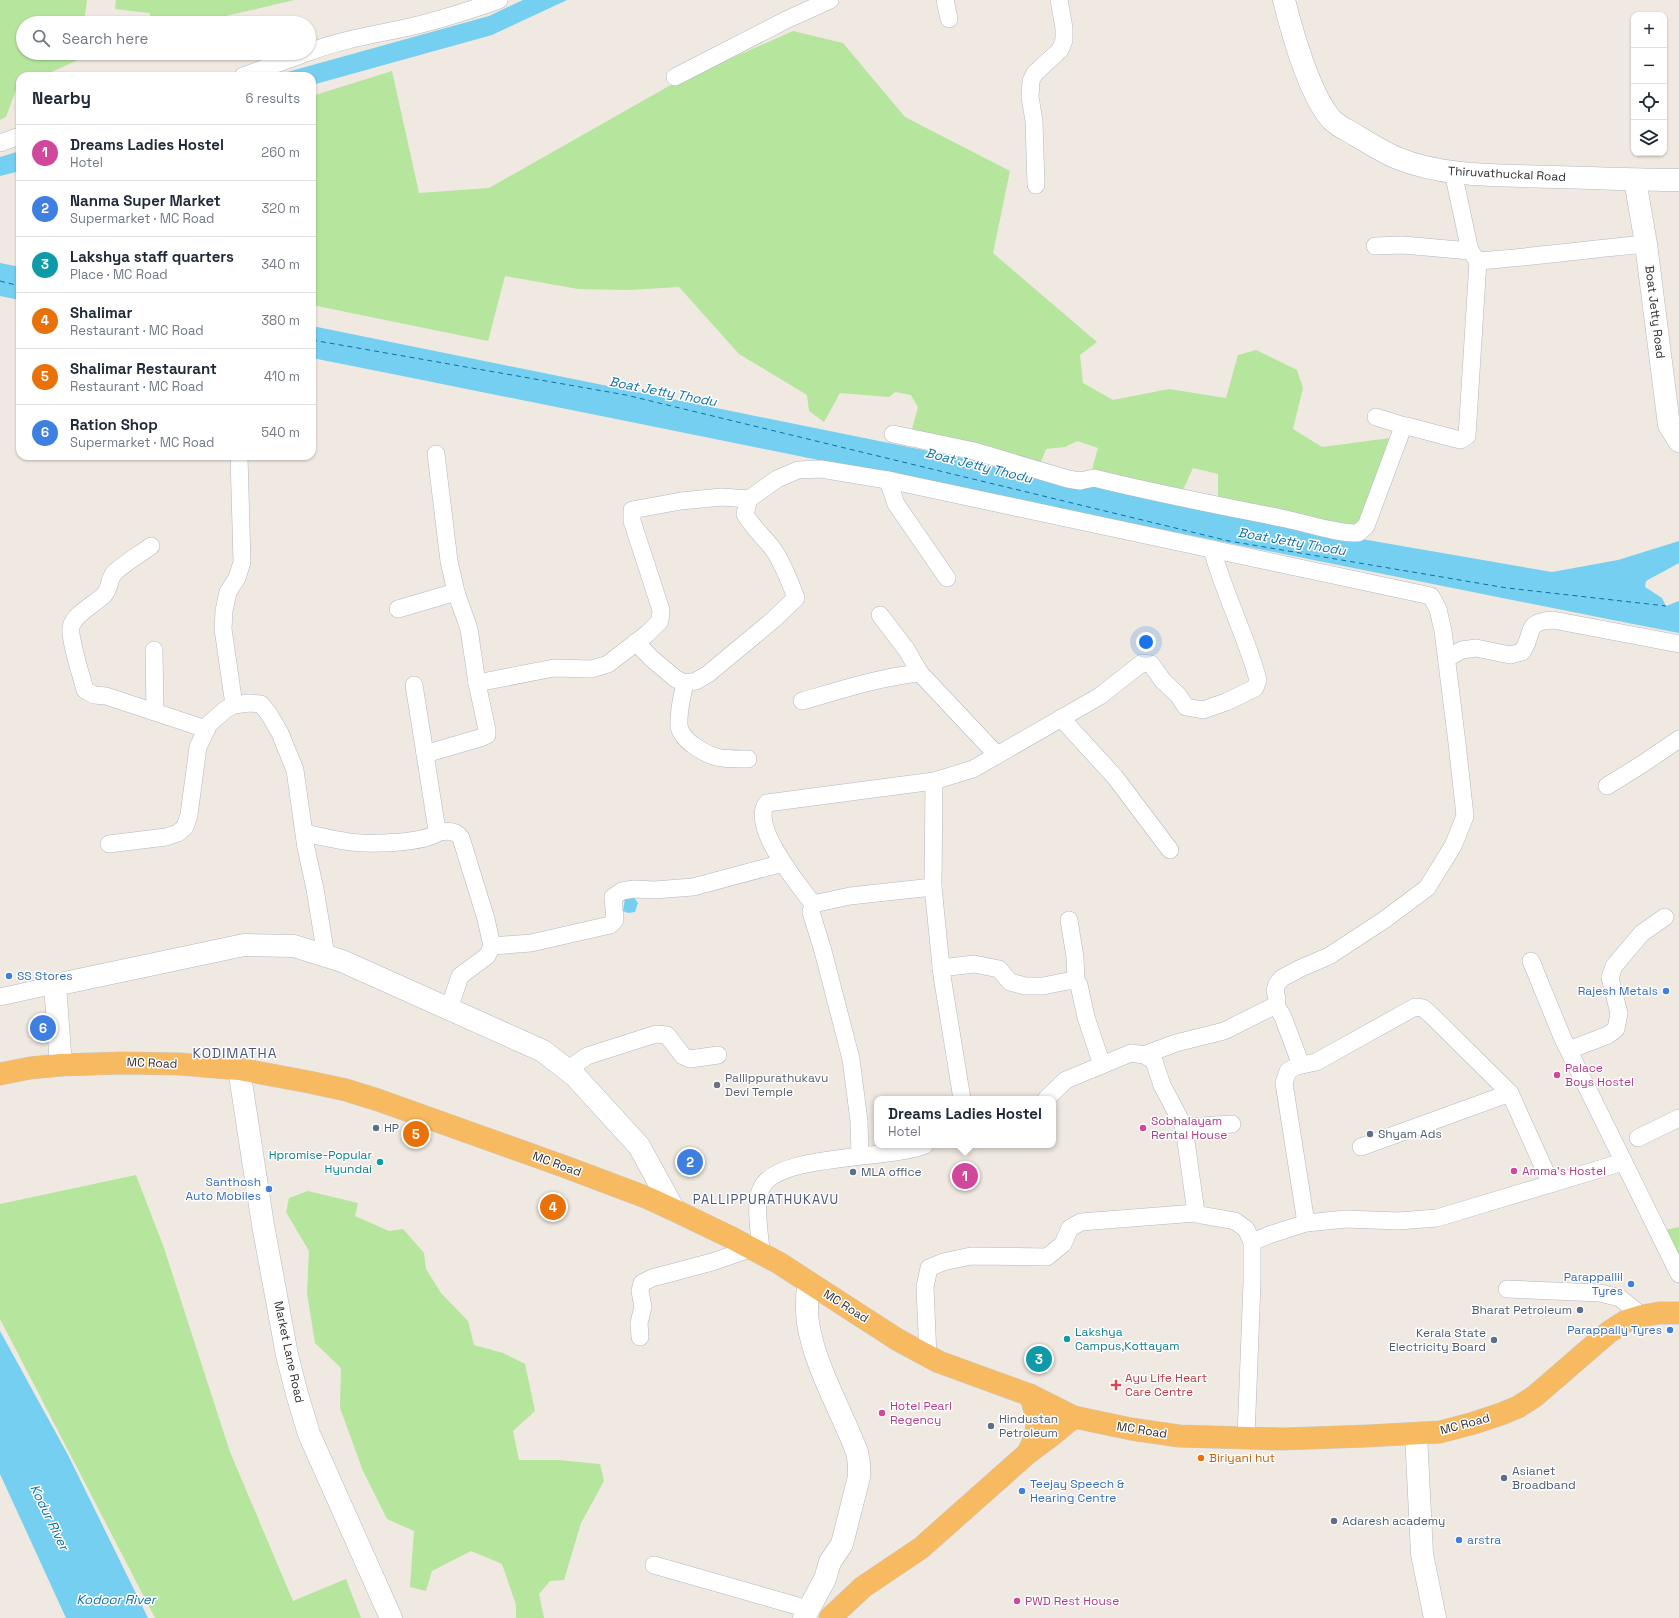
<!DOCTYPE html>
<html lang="en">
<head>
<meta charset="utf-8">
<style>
  :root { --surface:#fff; --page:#f2f2f3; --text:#1f2937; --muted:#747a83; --line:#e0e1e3; --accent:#d93025 }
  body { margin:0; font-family:"Space Grotesk",sans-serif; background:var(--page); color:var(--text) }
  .controls { position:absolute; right:12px; top:12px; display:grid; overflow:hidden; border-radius:8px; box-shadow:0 1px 3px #0004 }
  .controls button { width:36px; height:36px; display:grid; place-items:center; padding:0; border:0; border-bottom:1px solid var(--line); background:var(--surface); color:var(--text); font:20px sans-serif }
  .you { position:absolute; left:1146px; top:642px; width:14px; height:14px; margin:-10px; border:3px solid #fff; border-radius:50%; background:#1a73e8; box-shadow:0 0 0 6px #1a73e833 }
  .badge { display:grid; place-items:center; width:26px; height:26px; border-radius:50%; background:var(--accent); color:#fff; font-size:13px; font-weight:700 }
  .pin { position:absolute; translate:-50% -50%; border:2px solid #fff; box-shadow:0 1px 4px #0006 }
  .popup { position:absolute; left:874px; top:1096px; width:182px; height:52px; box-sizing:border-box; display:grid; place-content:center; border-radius:8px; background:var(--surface); filter:drop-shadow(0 1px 3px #0005); font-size:13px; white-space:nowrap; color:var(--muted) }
  .popup b { font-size:15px; color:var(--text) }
  .popup::after { content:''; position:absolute; left:50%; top:100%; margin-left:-8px; border:8px solid transparent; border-top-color:var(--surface) }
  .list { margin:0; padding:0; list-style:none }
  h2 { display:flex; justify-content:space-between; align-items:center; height:52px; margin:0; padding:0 16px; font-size:17px }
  h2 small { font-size:13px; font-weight:400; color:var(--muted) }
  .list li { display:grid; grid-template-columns:26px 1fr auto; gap:12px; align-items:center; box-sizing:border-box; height:56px; padding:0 16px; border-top:1px solid var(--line) }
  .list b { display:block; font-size:15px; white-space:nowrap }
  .list p { margin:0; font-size:13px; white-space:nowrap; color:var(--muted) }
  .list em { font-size:13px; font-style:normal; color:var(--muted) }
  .icon { flex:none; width:22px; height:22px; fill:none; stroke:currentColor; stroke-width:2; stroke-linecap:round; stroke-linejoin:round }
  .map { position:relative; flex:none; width:1679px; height:1618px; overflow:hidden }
  .search { position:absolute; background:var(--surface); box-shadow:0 1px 3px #0004; left:16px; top:16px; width:300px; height:44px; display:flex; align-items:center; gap:10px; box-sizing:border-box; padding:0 14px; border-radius:22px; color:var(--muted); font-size:15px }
  .panel { position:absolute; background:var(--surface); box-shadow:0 1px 3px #0004; left:16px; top:72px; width:300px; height:388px; border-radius:12px }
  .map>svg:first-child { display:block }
</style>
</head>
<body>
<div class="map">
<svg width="1679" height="1618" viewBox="0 0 1679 1618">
  <rect width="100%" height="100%" fill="#efe9e1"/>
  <!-- green -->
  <g fill="#b6e59e">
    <path d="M 0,0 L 87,0 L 84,23 L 23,23 L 23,53 L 81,53 L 80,59 L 43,76 L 20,76 L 20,86 L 17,87 L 6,117 L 0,120 Z"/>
    <path d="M 116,0 L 294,0 L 196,23 L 155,23 L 149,13 L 115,9 Z"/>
    <path d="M 793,31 L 843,43 L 905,117 L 1010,171 L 993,253 L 1097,342 L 1080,355 L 1083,383 L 1113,400 L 1169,389 L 1226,398 L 1238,355 L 1256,350 L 1297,370 L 1303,388 L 1293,429 L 1322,447 L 1390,438 L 1357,528 L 1218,503 L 1218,474 L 1193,468 L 1181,494 L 1091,473 L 1098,448 L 1077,441 L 1065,447 L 1046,449 L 1040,464 L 911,433 L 918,407 L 911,395 L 895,392 L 889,397 L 840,393 L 824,422 L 809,411 L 807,395 L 739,354 L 679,287 L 628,290 L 578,289 L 505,276 L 488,341 L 312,305 L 312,96 L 392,71 L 419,193 L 489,188 L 669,86 Z"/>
    <path d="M 136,1175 L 164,1248 L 230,1452 L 293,1601 L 346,1579 L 361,1618 L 155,1618 L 0,1319 L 0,1204 Z"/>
    <path d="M 308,1191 L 358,1203 L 355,1216 L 389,1231 L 403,1229 L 424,1253 L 426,1269 L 441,1293 L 468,1321 L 474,1345 L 503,1353 L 525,1364 L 535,1411 L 513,1431 L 519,1460 L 558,1460 L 600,1464 L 604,1481 L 581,1523 L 564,1580 L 550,1581 L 539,1594 L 544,1618 L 516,1618 L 516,1605 L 502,1564 L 471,1551 L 432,1571 L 426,1591 L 410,1587 L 414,1531 L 387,1519 L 363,1471 L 340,1408 L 341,1368 L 315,1343 L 307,1293 L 309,1251 L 286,1212 L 289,1198 Z"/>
    <path d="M 1679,1227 L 1679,1260 L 1665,1230 Z"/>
  </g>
  <!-- water -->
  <g fill="#75cff0">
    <path d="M 523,0 L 567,0 L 492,35 L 312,85 L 312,76 L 273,76 L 489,16 Z"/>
    <path d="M 20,151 L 20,171 L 0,176 L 0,157 Z"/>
    <path d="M 0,263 L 20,267 L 20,300 L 0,296 Z"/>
    <path d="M 312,326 L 1036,473 L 1292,527 L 1552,572 L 1618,560 L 1679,541 L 1679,563 L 1646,581 L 1645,587 L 1662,598 L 1666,606 L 1679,601 L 1679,633 C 1223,543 768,449 312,358 Z"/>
    <path d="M 632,895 L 638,903 L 635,912 L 628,913 L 623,911 L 625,898 Z"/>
    <path d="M 0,1331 L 68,1455 L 148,1618 L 66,1618 L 0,1474 Z"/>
  </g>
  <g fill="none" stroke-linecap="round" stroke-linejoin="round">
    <!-- ferry -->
    <g stroke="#0d6fa3" stroke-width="1" stroke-dasharray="5 4" stroke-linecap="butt">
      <path d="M 0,281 L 20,286"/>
      <path d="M 312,340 L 626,395 L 1229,541 L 1507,588 L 1666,606"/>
    </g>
    <defs>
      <g id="minor">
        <path d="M 945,0 L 949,19"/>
        <path d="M 309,52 C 340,40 372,35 405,28 C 437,21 468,11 499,0"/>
        <path d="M 243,76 L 306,53"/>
        <path d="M 675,77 L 786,20 L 830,0"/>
        <path d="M 0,143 L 20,136"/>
        <path d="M 1453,172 L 1470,251"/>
        <path d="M 1036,185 L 1034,121 L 1030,97 L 1031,81 L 1035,73 L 1060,50 L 1064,40 L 1064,28 L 1059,0"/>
        <path d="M 1375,246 L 1403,245 L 1470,251 L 1478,261 C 1534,257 1590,249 1646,244"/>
        <path d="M 1376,417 L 1405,426"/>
        <path d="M 893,434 L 974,451 L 1068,479 L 1080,481 L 1094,478 C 1158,494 1222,506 1286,519 C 1310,524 1334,533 1358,533 L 1366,526 L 1403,427 L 1407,426 L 1460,440 L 1467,436 L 1478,261"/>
        <path d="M 436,454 L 449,561 L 456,592 L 469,629 L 477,683 L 487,730 L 487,735 L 483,737 L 425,754 L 436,824 L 439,832 C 448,831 455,830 461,838 L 486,919 L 492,946 L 487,956 L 460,976 L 449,1009"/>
        <path d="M 888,480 L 896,504 L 947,578"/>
        <path d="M 151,546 C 140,554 127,562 116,571 C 108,578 111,587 104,595 C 95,604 74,614 71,627 C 69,638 82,678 85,690 L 94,695 L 106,696 L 206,729"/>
        <path d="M 398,609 L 456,592"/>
        <path d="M 880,615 L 906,649 L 920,673"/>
        <path d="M 636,642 L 651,658 L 676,679 L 685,683 L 696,681 L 708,674 L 773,620 L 796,598 C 790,582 784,566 775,552 C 766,538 753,529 745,514 L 749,499"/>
        <path d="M 154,650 L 155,712"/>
        <path d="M 1447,658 L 1462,650 L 1476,648 L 1510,655 L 1522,652 C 1535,633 1523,622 1553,620 L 1679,644"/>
        <path d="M 477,683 L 554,668 L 592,669 L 608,664 L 647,634 L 660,621 L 661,610 L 632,521 L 632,510 L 681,501 L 722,497 L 749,499 L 777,479 L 798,470 L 821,469 L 893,481 L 1431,596 L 1438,609 L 1443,631 L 1457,743 L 1465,816 L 1453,846 L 1427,888 L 1384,920 L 1329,956 L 1301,968 L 1282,978 L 1277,984 L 1275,990 L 1277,999 L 1276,1005 L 1224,1031 L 1176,1043 L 1144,1055"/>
        <path d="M 685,683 C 682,697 678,711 679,726 C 680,733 687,741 693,745 C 714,760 723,759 748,759"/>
        <path d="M 414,685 L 425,754"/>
        <path d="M 802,701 C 841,690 880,677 920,673 L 997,755"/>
        <path d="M 234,705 L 223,629 L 224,611 L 228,592 L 237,578 L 242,562 L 239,456"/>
        <path d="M 1061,718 L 1115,777 L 1170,850"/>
        <path d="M 934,781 L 933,887 L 942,976 L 962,1099"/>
        <path d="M 1607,786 L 1644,763 L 1679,739"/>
        <path d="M 305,833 C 318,836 331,839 344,841 C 365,845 423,844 439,832"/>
        <path d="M 109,844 L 166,837 L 178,833 L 185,827 L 189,815 L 198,747 L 209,724 L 225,710 L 234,705 L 249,703 L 261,704 L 269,714 L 280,733 L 295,770 L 306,848 L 315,889 L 326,956"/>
        <path d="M 813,904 C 799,885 749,826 767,803 L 934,781 L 973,769 L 1100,696 L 1142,663 L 1151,664 L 1163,681 L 1178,695 L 1186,707 L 1203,710 L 1226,702 L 1255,688 L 1258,680 C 1246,635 1224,594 1212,549"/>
        <path d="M 1069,920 L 1075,957 L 1076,981"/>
        <path d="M 492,946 L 531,943 L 610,925 L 615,920 L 613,897 L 622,891 L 634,889 L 654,890 L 693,887 L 783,863"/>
        <path d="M 1531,961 L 1563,1039 L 1679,1274"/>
        <path d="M 941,968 L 974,964 L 999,969 L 1010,982 L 1025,986 L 1043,986 L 1068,981 L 1076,981 L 1079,985 L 1086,1017 L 1102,1065"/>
        <path d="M 0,997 L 55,985"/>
        <path d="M 1276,1005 L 1283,1017 L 1301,1065"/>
        <path d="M 1569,1050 L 1608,1035 L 1616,1029 L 1619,1013 L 1610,978 L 1614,966 L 1642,933 L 1665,917"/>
        <path d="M 567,1070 L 587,1056 L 656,1034 L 667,1035 L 683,1056 L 690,1059 L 718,1055"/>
        <path d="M 1046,1099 L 1066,1080 L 1131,1053 L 1144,1055 L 1154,1061 L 1162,1085 L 1184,1127 L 1196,1213 L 1201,1215 L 1235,1221 L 1246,1229 L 1252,1242 L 1252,1283 L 1246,1437"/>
        <path d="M 1184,1127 L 1232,1124"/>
        <path d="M 1638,1138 L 1679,1118"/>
        <path d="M 1361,1147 L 1510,1093"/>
        <path d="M 860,1155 L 859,1121 L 851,1059 L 823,951 L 811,912 L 813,904 L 850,896 L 933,887"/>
        <path d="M 1306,1223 L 1284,1083 L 1288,1071 L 1297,1066 L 1316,1062 L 1415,1007 L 1423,1008 L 1430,1014 L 1510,1093 L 1551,1184"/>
        <path d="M 1252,1242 L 1269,1235 L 1306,1223 L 1346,1219 L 1398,1221 L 1437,1218 L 1623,1162"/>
        <path d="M 761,1252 C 760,1234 754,1205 761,1189 C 775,1153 891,1160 925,1145"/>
        <path d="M 1507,1289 L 1600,1293 L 1620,1298 L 1642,1316"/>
        <path d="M 640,1337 L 639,1323 L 643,1307 L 640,1291 L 642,1283 L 652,1278 L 712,1262 L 753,1248"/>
        <path d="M 928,1357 L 925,1287 L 929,1268 L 943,1262 L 971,1256 L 1047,1257 L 1063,1244 L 1070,1228 L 1081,1222 L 1196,1213"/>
        <path d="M 654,1565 L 808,1609"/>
      </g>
      <g id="tertiary">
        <path d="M 1635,180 L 1646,244 L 1669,425 L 1679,441"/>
        <path d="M 804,1618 L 825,1579 L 830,1562 L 842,1544 L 859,1477 L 859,1464 L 857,1452 C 841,1410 815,1367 808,1323 C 806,1310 807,1296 808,1283"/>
      </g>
      <g id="secondary">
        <path d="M 1284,0 C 1292,32 1310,96 1332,120 C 1339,127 1349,131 1357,136 C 1370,144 1383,152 1397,158 C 1446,178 1503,175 1555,177 C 1597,178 1638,180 1679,180"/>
        <path d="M 61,1065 L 55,985 L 244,945 L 294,946 L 342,961 L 543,1051 L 575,1076 L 639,1146 L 674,1210"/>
        <path d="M 239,1069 L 263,1225 L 287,1355 L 297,1394 L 309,1434 L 391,1618"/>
        <path d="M 1416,1434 L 1422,1554 L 1435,1618"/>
      </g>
      <g id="trunk">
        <path d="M 0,1074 L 30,1068 L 61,1065 L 122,1063 L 180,1064 L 239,1069 L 309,1082 L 346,1090 L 378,1100 L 563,1166 L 648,1198 L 674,1210 L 730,1237 L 779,1263 L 898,1340 L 939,1362 L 1030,1395 L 1074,1417 L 1131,1429 L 1179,1436 L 1283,1439 L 1367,1436 L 1440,1432 L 1474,1423 L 1501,1414 L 1518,1407 L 1535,1396 L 1609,1332 L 1626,1321 L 1642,1316 L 1659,1313 L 1679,1313"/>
        <path d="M 1028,1453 C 1040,1429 1039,1420 1030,1395"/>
        <path d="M 830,1618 L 863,1587 L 921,1548 L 1028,1453 L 1051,1436 L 1074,1417"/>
      </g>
    </defs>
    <!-- minor casing -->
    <use href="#minor" stroke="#b4b7c1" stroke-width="18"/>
    <!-- tertiary casing -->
    <use href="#tertiary" stroke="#b4b7c1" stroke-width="23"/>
    <!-- secondary casing -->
    <use href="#secondary" stroke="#b4b7c1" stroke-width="23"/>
    <!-- trunk casing -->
    <use href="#trunk" stroke="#c9c9c9" stroke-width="23"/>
    <!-- minor -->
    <use href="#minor" stroke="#fff" stroke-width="17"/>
    <!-- tertiary -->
    <use href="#tertiary" stroke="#fff" stroke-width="22"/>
    <!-- secondary -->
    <use href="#secondary" stroke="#fff" stroke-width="22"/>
    <!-- trunk -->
    <use href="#trunk" stroke="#f8ba60" stroke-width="22"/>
  </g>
  <!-- markers -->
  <g fill="#3f7fe0" stroke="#fff" stroke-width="1.5">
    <circle cx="9" cy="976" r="4"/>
    <circle cx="1666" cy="991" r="4"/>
    <circle cx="269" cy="1189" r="4"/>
    <circle cx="1631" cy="1284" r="4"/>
    <circle cx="1670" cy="1330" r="4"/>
    <circle cx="1022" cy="1491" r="4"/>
    <circle cx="1459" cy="1540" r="4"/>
  </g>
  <g fill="#d1479c" stroke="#fff" stroke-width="1.5">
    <circle cx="1557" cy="1075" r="4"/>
    <circle cx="1143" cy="1128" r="4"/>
    <circle cx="1514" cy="1171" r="4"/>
    <circle cx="882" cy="1413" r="4"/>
    <circle cx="1017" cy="1601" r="4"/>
  </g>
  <circle fill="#6b7280" stroke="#fff" stroke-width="1.5" cx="717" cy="1085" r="4"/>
  <g fill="#5c6f8a" stroke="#fff" stroke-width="1.5">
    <circle cx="376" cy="1128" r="4"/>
    <circle cx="1370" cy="1134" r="4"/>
    <circle cx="853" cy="1172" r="4"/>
    <circle cx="1580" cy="1310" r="4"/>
    <circle cx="1494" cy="1340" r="4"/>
    <circle cx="991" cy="1426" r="4"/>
    <circle cx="1504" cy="1478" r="4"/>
    <circle cx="1334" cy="1521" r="4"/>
  </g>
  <g fill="#0f9aa8" stroke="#fff" stroke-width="1.5">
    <circle cx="380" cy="1162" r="4"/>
    <circle cx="1067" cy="1339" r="4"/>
  </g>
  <path fill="#e0444e" stroke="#fff" stroke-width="1.5" d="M1114 1379h4v4h4v4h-4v4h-4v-4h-4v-4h4z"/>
  <circle fill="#e8710a" stroke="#fff" stroke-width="1.5" cx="1201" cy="1458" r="4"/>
  <g text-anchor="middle" stroke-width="3" stroke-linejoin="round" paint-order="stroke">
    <!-- street labels -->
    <g font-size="12" fill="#2e2e2e" stroke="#fff">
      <text transform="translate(1507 174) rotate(3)" y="4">Thiruvathuckal Road</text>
      <text transform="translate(1655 312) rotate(83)" y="4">Boat Jetty Road</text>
      <text transform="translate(152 1063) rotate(2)" y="4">MC Road</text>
      <text transform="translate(557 1164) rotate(20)" y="4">MC Road</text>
      <text transform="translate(846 1306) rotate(32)" y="4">MC Road</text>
      <text transform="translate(289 1352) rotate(78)" y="4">Market Lane Road</text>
      <text transform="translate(1465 1424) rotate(-15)" y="4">MC Road</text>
      <text transform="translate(1142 1430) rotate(9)" y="4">MC Road</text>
    </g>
    <!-- shop labels -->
    <g font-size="12" fill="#366cbe" stroke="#fff" text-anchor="end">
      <text x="17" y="980" text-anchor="start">SS Stores</text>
      <text x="1658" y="995">Rajesh Metals</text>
      <text x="261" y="1186">Santhosh<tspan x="261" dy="14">Auto Mobiles</tspan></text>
      <text x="1623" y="1281">Parappallil<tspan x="1623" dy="14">Tyres</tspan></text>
      <text x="1662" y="1334">Parappally Tyres</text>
      <text x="1030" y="1488" text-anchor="start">Teejay Speech &amp;<tspan x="1030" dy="14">Hearing Centre</tspan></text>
      <text x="1467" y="1544" text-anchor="start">arstra</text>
    </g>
    <!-- hotel labels -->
    <g font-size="12" fill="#b23c85" stroke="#fff" text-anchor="start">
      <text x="1565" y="1072">Palace<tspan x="1565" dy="14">Boys Hostel</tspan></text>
      <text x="1151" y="1125">Sobhalayam<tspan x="1151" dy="14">Rental House</tspan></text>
      <text x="1522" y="1175">Amma's Hostel</text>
      <text x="890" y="1410">Hotel Pearl<tspan x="890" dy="14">Regency</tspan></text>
      <text x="1025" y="1605">PWD Rest House</text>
    </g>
    <!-- worship labels -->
    <g font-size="12" fill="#5b616d" stroke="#fff" text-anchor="start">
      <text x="725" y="1082">Pallippurathukavu<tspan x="725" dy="14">Devi Temple</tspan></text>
    </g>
    <!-- service labels -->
    <g font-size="12" fill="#4e5e75" stroke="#fff" text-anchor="start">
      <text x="384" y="1132">HP</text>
      <text x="1378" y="1138">Shyam Ads</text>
      <text x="861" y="1176">MLA office</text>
      <text x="1572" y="1314" text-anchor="end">Bharat Petroleum</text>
      <text x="1486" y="1337" text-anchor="end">Kerala State<tspan x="1486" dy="14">Electricity Board</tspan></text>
      <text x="999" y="1423">Hindustan<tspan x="999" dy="14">Petroleum</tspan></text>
      <text x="1512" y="1475">Asianet<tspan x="1512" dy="14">Broadband</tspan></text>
      <text x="1342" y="1525">Adaresh academy</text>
    </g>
    <!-- culture labels -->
    <g font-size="12" fill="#0d838f" stroke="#fff" text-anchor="end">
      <text x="372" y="1159">Hpromise-Popular<tspan x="372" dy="14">Hyundai</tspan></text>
      <text x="1075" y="1336" text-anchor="start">Lakshya<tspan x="1075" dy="14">Campus,Kottayam</tspan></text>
    </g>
    <!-- health labels -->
    <g font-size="12" fill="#be3a42" stroke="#fff" text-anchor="start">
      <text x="1125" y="1382">Ayu Life Heart<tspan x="1125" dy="14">Care Centre</tspan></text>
    </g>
    <!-- food labels -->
    <g font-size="12" fill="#c56008" stroke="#fff" text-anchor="start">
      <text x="1209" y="1462">Biriyani hut</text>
    </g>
    <!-- water labels -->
    <g font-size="13" font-style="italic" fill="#0d6fa3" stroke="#fff">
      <text transform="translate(663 391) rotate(11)" y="5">Boat Jetty Thodu</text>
      <text transform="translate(979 465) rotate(14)" y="5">Boat Jetty Thodu</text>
      <text transform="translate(1292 541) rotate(10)" y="5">Boat Jetty Thodu</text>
      <text transform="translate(50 1517) rotate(64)" y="5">Kodur River</text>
      <text x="116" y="1604">Kodoor River</text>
    </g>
    <!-- neighbourhood labels -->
    <g font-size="13" letter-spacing="1" fill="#4d5680" stroke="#fff">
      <text x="766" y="1204">PALLIPPURATHUKAVU</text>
    </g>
    <!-- quarter labels -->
    <g font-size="14" letter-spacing="1" fill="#4d5680" stroke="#fff">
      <text x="235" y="1058">KODIMATHA</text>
    </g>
  </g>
</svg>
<div class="controls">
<button>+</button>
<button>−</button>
<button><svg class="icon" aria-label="locate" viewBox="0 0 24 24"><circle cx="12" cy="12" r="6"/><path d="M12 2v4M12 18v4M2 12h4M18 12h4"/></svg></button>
<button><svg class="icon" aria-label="layers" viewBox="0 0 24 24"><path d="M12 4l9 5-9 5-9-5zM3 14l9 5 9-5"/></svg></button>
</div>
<div class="you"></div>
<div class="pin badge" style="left:965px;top:1176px;background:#d1479c">1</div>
<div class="popup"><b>Dreams Ladies Hostel</b>Hotel</div>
<div class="pin badge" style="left:690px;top:1162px;background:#3f7fe0">2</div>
<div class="pin badge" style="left:1039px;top:1359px;background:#0f9aa8">3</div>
<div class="pin badge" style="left:553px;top:1207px;background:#e8710a">4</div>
<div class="pin badge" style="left:416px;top:1134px;background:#e8710a">5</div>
<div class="pin badge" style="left:43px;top:1028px;background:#3f7fe0">6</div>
<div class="search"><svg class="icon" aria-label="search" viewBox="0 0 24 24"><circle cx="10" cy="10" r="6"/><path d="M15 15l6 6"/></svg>Search here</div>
<section class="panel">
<h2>Nearby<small>6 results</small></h2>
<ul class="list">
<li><span class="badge" style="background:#d1479c">1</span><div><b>Dreams Ladies Hostel</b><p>Hotel</p></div><em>260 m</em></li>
<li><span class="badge" style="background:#3f7fe0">2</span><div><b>Nanma Super Market</b><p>Supermarket · MC Road</p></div><em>320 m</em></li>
<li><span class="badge" style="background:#0f9aa8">3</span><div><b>Lakshya staff quarters</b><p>Place · MC Road</p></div><em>340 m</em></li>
<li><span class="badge" style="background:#e8710a">4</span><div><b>Shalimar</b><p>Restaurant · MC Road</p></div><em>380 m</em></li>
<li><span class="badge" style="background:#e8710a">5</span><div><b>Shalimar Restaurant</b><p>Restaurant · MC Road</p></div><em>410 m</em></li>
<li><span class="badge" style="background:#3f7fe0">6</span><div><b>Ration Shop</b><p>Supermarket · MC Road</p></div><em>540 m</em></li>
</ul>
</section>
</div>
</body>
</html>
